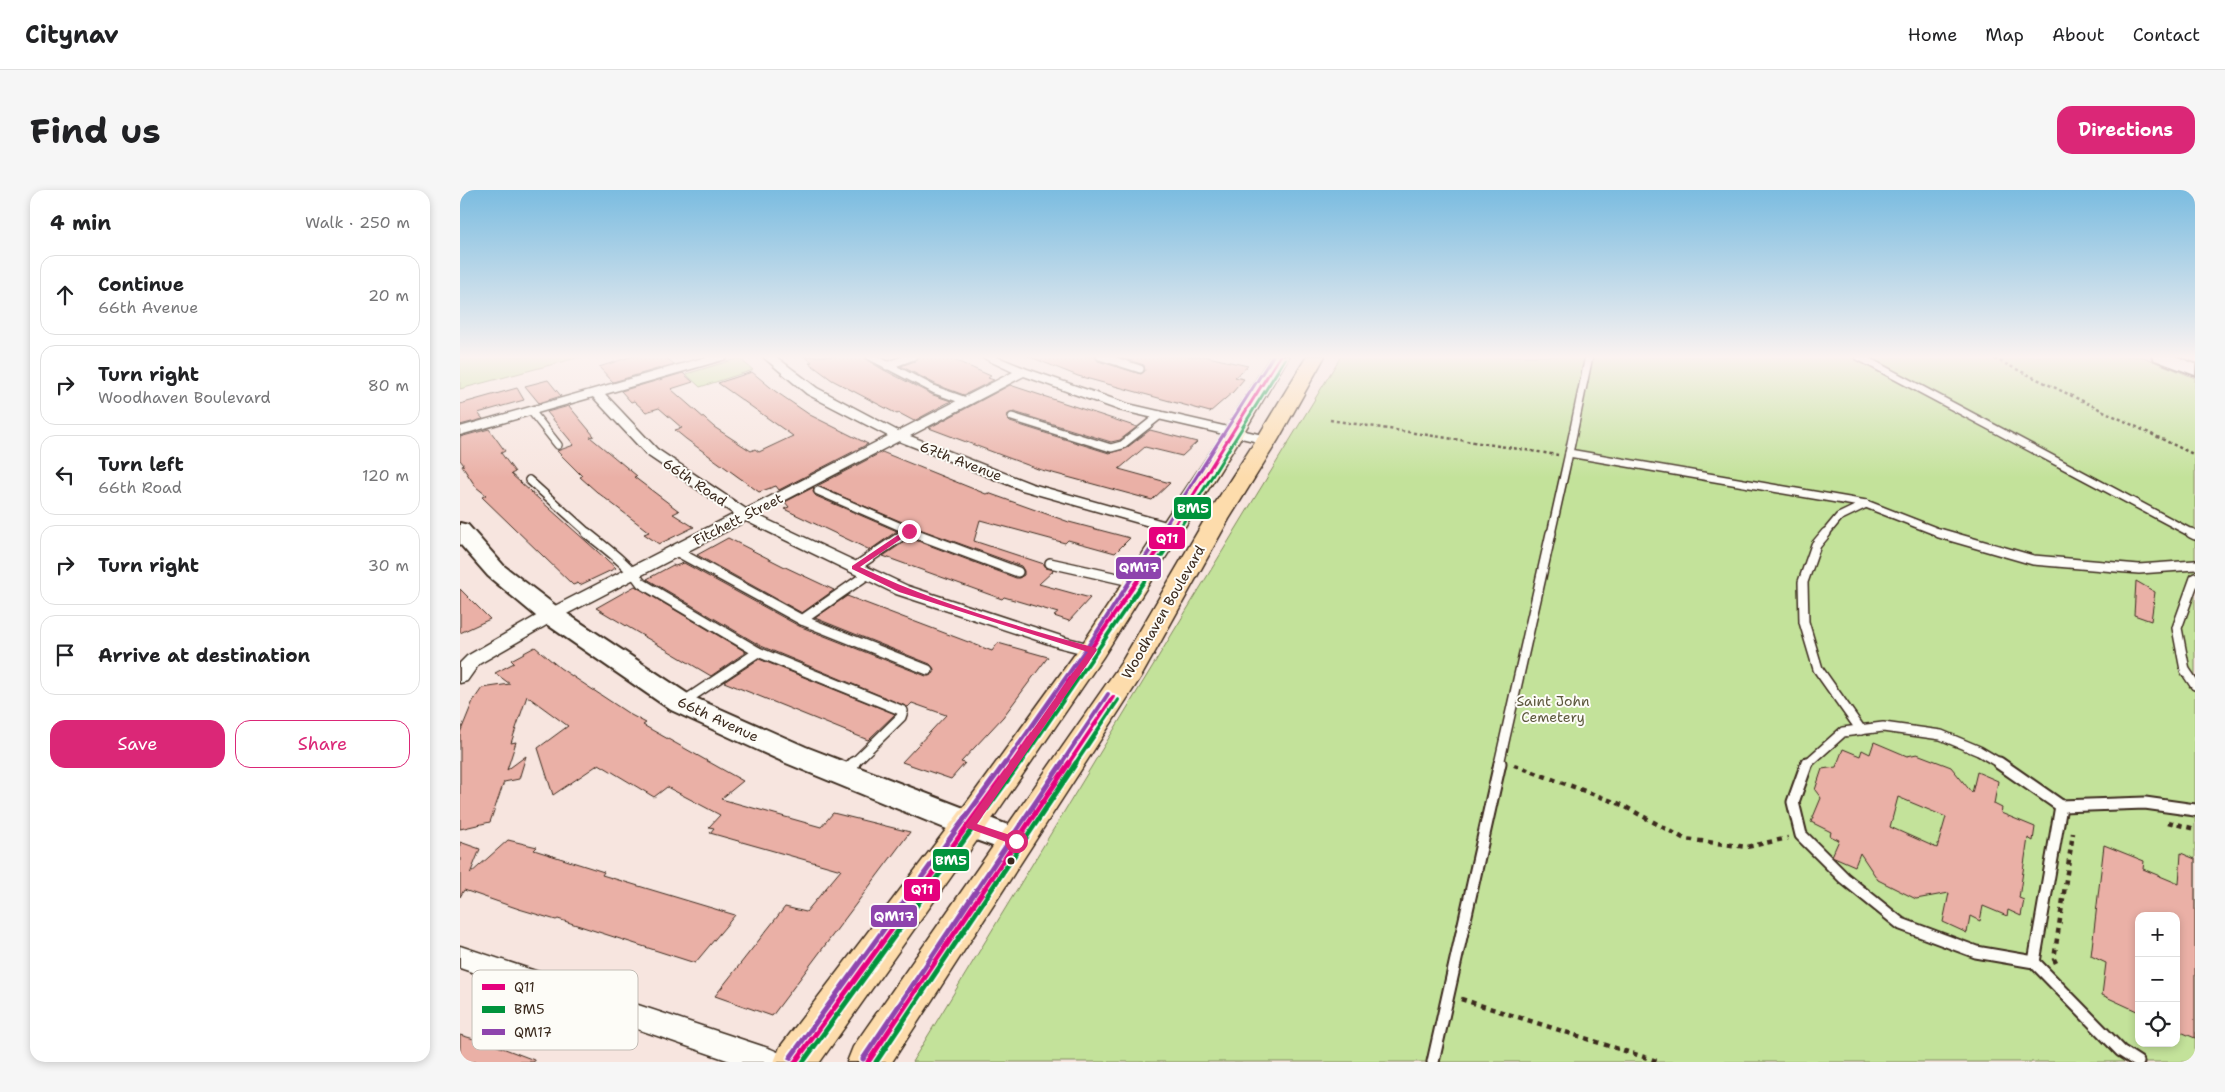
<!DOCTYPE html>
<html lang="en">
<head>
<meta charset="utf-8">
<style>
  :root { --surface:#fff; --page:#f6f6f6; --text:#202124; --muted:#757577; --line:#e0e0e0; --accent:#db2777 }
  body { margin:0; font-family:"Shantell Sans",sans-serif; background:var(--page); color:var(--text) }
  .controls { position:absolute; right:15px; bottom:15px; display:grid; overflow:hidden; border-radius:10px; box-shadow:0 2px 8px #0003 }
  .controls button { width:45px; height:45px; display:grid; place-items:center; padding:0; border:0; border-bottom:1px solid var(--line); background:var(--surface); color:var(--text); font:25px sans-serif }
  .stop { position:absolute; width:15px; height:15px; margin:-11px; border:4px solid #db2777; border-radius:50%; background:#fff }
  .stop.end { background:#db2777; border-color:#fff; box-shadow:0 1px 5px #0008 }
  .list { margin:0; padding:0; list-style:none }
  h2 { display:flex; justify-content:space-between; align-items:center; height:65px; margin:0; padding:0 20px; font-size:21px }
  h2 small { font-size:16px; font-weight:400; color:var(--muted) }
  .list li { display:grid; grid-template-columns:32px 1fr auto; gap:15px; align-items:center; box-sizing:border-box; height:80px; margin:0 10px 10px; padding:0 10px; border:1px solid var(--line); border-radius:15px }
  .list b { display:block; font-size:19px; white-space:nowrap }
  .list p { margin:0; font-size:16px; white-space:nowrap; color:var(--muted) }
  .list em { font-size:16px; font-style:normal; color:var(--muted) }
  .actions { display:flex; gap:10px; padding:15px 20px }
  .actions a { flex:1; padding:11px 0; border:1px solid var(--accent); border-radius:15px; text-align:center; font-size:18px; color:var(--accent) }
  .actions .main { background:var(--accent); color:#fff }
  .icon { flex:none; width:28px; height:28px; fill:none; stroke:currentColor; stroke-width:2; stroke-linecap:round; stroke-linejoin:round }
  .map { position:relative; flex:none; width:1735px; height:872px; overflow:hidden; border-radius:15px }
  header { display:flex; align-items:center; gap:30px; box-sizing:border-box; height:70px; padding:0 25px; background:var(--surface); border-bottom:1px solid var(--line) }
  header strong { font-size:24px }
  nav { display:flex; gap:28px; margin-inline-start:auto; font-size:18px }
  .intro { display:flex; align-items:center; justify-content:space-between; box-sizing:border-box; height:120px; padding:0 30px }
  h1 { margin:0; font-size:35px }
  .button { padding:12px 22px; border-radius:15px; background:var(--accent); color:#fff; font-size:18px; font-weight:700 }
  main { display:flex; gap:30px; padding:0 30px }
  aside { flex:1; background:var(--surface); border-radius:15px; box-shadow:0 2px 8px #0003 }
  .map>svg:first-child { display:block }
</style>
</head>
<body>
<header>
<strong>Citynav</strong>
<nav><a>Home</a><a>Map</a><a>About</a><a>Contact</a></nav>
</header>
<div class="intro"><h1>Find us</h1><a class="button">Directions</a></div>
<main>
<aside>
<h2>4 min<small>Walk · 250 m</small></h2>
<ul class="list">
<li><svg class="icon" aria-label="ahead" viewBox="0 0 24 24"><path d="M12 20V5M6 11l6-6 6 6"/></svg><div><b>Continue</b><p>66th Avenue</p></div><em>20 m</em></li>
<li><svg class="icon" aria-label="right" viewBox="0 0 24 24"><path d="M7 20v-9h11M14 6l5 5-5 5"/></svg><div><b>Turn right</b><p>Woodhaven Boulevard</p></div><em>80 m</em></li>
<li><svg class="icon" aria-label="left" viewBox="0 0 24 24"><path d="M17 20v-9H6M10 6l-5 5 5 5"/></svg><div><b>Turn left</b><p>66th Road</p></div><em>120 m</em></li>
<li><svg class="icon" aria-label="right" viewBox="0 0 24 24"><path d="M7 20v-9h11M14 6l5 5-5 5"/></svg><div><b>Turn right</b></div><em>30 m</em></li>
<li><svg class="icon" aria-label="arrive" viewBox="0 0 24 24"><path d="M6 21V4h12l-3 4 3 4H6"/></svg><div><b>Arrive at destination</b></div></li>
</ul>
<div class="actions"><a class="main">Save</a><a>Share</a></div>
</aside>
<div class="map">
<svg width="1735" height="872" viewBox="0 0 1735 872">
  <rect width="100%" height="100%" fill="#f7e5df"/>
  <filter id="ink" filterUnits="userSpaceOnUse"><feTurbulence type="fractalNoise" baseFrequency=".02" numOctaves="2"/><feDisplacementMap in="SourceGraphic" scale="10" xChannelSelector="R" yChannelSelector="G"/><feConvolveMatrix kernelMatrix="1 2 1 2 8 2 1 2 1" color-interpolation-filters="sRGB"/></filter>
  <g filter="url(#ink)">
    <!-- green -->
    <g fill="#c3e29a" stroke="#7f865c" fill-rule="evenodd">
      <path d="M 13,166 L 124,166 L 0,199 L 0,169 Z"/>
      <path d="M 881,166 L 1681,166 L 1735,188 L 1735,872 L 452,872 ZM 1679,726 L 1716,726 L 1716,853 L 1679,853 Z"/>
      <path d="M 279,168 L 293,180 L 240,197 L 226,184 Z"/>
    </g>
    <!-- building -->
    <g fill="#eab0a6" stroke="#3b2a1e" fill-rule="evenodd">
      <path d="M 173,166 L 204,166 L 214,174 L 153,192 L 139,177 Z"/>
      <path d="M 344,166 L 405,166 L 407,170 L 424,180 L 473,205 L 491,211 L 454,231 L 439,223 L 437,224 L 372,190 L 349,173 L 352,172 Z"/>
      <path d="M 458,166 L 485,166 L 531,186 L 528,188 L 534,190 L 504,205 L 477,195 L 441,176 L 455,171 Z"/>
      <path d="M 568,166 L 635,166 L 638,171 L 681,184 L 685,181 L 684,175 L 656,166 L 744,166 L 788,176 L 775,187 L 784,189 L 773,202 L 750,222 L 618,186 Z"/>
      <path d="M 292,182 L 315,201 L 350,225 L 408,254 L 319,300 L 316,296 L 299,302 L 226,249 L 215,240 L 222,238 L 199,218 L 186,222 L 174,211 L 171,212 L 161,201 L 223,183 L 233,192 L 211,199 L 254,237 L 291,261 L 295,259 L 299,262 L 333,246 L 258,193 Z"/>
      <path d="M 88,190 L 101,206 L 79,213 L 65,196 Z"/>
      <path d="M 550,195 L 677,237 L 660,250 L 651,252 L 554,222 L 547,225 L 547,229 L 550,232 L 649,263 L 665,259 L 690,240 L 737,252 L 722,266 L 685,257 L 659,279 L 710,293 L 692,310 L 578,279 L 469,238 Z"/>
      <path d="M 57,198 L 64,210 L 18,223 L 23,229 L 0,235 L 0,214 Z"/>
      <path d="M 109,216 L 134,246 L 130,247 L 177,286 L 174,287 L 219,321 L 213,324 L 234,337 L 199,354 L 184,344 L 189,342 L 137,302 L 120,287 L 122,286 L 97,261 L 114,255 L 87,222 Z"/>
      <path d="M 29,239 L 45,261 L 41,263 L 55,282 L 51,284 L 156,378 L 120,395 L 118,393 L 113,395 L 22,307 L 26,305 L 16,297 L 2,276 L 4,275 L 0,270 L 0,247 Z"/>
      <path d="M 422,262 L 526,304 L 528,303 L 609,332 L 670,348 L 655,363 L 608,350 L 605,353 L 520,330 L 514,351 L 584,374 L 586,378 L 594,380 L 579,394 L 630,408 L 609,431 L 594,426 L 598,423 L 544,407 L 542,409 L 423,366 L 450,348 L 556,388 L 559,388 L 564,385 L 564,381 L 561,376 L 454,337 L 357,296 Z"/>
      <path d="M 354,297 L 353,302 L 356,306 L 437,341 L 410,360 L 324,319 L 329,317 L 325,312 Z"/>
      <path d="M 268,348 L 323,376 L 374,400 L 342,423 L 237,365 Z"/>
      <path d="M 224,373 L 339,436 L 466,486 L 469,486 L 474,483 L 474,479 L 470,474 L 355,428 L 387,406 L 532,461 L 538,453 L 588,467 L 543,527 L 501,572 L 505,573 L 491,589 L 442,572 L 486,525 L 452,513 L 448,517 L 301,456 L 187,389 L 213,375 L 215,376 Z"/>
      <path d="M 1676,391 L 1695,402 L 1691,431 L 1674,425 Z"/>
      <path d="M 175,396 L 178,398 L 286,462 L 251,486 L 136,418 Z"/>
      <path d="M 0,399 L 30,429 L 0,443 Z"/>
      <path d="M 75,457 L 100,478 L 171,525 L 186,533 L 183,535 L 283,591 L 261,609 L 361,637 L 373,623 L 450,642 L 312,826 L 255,806 L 325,717 L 346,722 L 381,680 L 250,643 L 254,638 L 249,637 L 260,625 L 207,597 L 194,607 L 139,574 L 93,605 L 78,558 L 108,536 L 67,506 L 51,553 L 56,552 L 47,580 L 66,566 L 59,589 L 44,592 L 30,632 L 0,639 L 0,543 L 13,511 L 22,498 L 50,494 L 35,483 L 54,473 L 51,470 Z"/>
      <path d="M 299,469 L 435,524 L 408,550 L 264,492 Z"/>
      <path d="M 1414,552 L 1447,566 L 1457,564 L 1491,577 L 1512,603 L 1517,582 L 1538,591 L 1534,614 L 1542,618 L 1541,623 L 1575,637 L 1573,651 L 1568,648 L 1559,708 L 1564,710 L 1561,726 L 1548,720 L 1547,726 L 1523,716 L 1520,731 L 1510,726 L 1507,743 L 1483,732 L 1489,703 L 1456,709 L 1418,690 L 1400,663 L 1395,676 L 1372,666 L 1379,650 L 1370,646 L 1371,642 L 1351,632 L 1361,608 L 1355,600 L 1362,579 L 1376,577 L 1383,559 L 1400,566 L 1402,560 L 1410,564 ZM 1438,607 L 1486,627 L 1477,658 L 1430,637 Z"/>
      <path d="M 48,650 L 77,657 L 74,660 L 144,682 L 142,685 L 275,725 L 235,773 L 98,729 L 96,730 L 59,719 L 4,700 L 0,707 L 0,652 L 20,659 L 10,684 Z"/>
      <path d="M 1644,655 L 1684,671 L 1683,679 L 1719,694 L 1721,663 L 1735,669 L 1735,848 L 1716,840 L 1716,726 L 1679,726 L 1679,822 L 1642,805 L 1646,773 L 1631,766 Z"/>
      <path d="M 0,845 L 32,854 L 74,870 L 74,872 L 0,872 Z"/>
    </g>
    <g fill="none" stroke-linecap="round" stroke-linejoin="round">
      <defs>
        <g id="lane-far2">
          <path d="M 410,166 L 475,200 L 506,211"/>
          <path d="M 640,166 L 680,179"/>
          <path d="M 1129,166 L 1109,263 L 1406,314 L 1483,344"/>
          <path d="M 1398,166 L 1733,344"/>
          <path d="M 427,176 L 453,166"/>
          <path d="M 71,221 L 98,255"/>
          <path d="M 552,227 L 651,258 L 662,255 L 700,225"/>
          <path d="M 69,290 L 129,344"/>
          <path d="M 358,301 L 457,344"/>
          <path d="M 445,344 L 449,341"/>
          <path d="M 1091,344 L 1109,263"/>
          <path d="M 1365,344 L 1379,327 L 1406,314"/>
        </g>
        <g id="lane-far1">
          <path d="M 127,343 C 144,357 170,376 181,393 L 298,462 L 443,521 L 441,527 L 393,574"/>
          <path d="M 454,343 L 558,382"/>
          <path d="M 1366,343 L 1356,355 L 1343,392 L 1344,432 L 1358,479 L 1401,540"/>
          <path d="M 1479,343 L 1573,370 L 1679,379 L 1735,375"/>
          <path d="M 1731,343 L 1735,345"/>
          <path d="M 216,361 L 342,430 L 468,480"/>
          <path d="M 590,373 L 675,392"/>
          <path d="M 394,378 L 446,343"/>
          <path d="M 1735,388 L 1717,438 L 1725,480 L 1735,495"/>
          <path d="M 342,430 L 408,384"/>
          <path d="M 223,512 L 298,462"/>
          <path d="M 1039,574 L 1091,343"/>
          <path d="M 1347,574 L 1383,542 L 1423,537 L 1481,545 L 1519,561 L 1541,574"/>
        </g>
        <g id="lane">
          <path d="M 1347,573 L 1333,612 L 1341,645 L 1384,688 L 1441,734 L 1516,762 L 1574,772 L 1661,861 L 1678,872"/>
          <path d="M 1539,573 L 1601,616 L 1685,613 L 1735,620"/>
          <path d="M 384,583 L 394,573"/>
          <path d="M 1574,772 L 1601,616"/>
          <path d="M 973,872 L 1040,573"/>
        </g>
        <g id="street">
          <path d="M 250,166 L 268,166 L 266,169 L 145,204 L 197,259 L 286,319 L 428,246 L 347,204 L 302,166 L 315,166 L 357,198 L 438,241 L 553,182 L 519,166 L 535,166 L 567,179 L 668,214 L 807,246 L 814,250 L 807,254 L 659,220 L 564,186 L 450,246 L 572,294 L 717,335 L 720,338 L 717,341 L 707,341 L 562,300 L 439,251 L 297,325 L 448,396 L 607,448 L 639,456 L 642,460 L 639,464 L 633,466 L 598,457 L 436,404 L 286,331 L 97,429 L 19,474 L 7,491 L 0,493 L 0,473 L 7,466 L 85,421 L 274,324 L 187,265 L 133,207 L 0,245 L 0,237 Z"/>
          <path d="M 0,756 L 311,859 L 320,863 L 324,872 L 273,872 L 0,778 Z"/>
        </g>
        <g id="secondary">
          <path d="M 1692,166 L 1715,166 L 1735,174 L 1735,185 L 1695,170 Z"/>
          <path d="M 0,333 L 8,335 L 44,376 L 100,419 L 231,506 L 346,557 L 566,642 L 571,651 L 566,660 L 555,664 L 499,644 L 326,573 L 211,520 L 82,431 L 28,386 L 0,354 Z"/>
        </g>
        <g id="primary">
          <path d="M 811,166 L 829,166 L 778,252 L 643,467 L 535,625 L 360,872 L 314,872 L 320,857 L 511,607 L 623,453 L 757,252 Z"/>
          <path d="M 847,166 L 865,166 L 818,250 L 769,329 L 681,487 L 432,872 L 387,872 L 393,857 L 661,473 L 745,329 L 796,250 Z"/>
        </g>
      </defs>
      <!-- lane-far2 casing -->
      <use href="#lane-far2" stroke="#3b2a1e" stroke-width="10"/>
      <!-- lane-far1 casing -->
      <use href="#lane-far1" stroke="#3b2a1e" stroke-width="12"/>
      <!-- lane casing -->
      <use href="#lane" stroke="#3b2a1e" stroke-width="15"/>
      <!-- street casing -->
      <use href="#street" stroke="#3b2a1e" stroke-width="3"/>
      <!-- secondary casing -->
      <use href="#secondary" stroke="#3b2a1e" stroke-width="4"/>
      <!-- primary casing -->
      <use href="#primary" stroke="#3b2a1e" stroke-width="3"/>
      <!-- path-far1 -->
      <g stroke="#3b2a1e" stroke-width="2.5" stroke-dasharray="3 3" stroke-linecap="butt">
        <path d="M 1529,166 L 1735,265"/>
        <path d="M 870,230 L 1098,265"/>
      </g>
      <!-- path -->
      <g stroke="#3b2a1e" stroke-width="4.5" stroke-dasharray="5 5" stroke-linecap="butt">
        <path d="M 1054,575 L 1160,614 L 1225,649 L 1287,657 L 1328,648"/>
        <path d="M 1708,632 L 1735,639"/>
        <path d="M 1596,773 L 1594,769 L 1613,643"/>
        <path d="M 1001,809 L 1200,872"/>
      </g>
      <!-- lane-far2 -->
      <use href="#lane-far2" stroke="#fdfcf7" stroke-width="7"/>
      <!-- lane-far1 -->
      <use href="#lane-far1" stroke="#fdfcf7" stroke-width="9"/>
      <!-- lane -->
      <use href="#lane" stroke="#fdfcf7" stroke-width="11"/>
      <!-- street -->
      <use href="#street" fill="#fdfcf7" fill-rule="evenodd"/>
      <!-- secondary -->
      <use href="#secondary" fill="#fdfcf7" fill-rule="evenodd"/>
      <!-- primary -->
      <use href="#primary" fill="#fddcac" fill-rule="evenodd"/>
      <defs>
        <path id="bus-1-far2" d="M 709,344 L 820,166"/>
        <g id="bus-1-far1">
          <path d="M 552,574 L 710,343"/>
          <path d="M 608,574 L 653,507"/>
        </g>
        <g id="bus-1">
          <path d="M 335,872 L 553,573"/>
          <path d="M 408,872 L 609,573"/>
        </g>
        <path id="bus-2-far2" d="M 716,344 L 825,169"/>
        <g id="bus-2-far1">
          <path d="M 560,574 L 717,343"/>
          <path d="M 615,574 L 658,510"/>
        </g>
        <g id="bus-2">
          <path d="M 343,872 L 560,573"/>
          <path d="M 416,872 L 616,573"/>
        </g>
        <path id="bus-3-far2" d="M 700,344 L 813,166"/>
        <g id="bus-3-far1">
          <path d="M 545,574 L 628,456 L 701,343"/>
          <path d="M 601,574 L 648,504"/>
        </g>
        <g id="bus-3">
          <path d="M 330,868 L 545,573"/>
          <path d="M 403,869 L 602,573"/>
        </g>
      </defs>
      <!-- bus-1-far2 casing -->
      <use href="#bus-1-far2" stroke="#fdfcf7" stroke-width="6"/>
      <!-- bus-1-far1 casing -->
      <use href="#bus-1-far1" stroke="#fdfcf7" stroke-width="8"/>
      <!-- bus-1 casing -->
      <use href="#bus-1" stroke="#fdfcf7" stroke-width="9"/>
      <!-- bus-2-far2 casing -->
      <use href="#bus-2-far2" stroke="#fdfcf7" stroke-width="6"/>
      <!-- bus-2-far1 casing -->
      <use href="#bus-2-far1" stroke="#fdfcf7" stroke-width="8"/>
      <!-- bus-2 casing -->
      <use href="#bus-2" stroke="#fdfcf7" stroke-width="9"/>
      <!-- bus-3-far2 casing -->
      <use href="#bus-3-far2" stroke="#fdfcf7" stroke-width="6"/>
      <!-- bus-3-far1 casing -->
      <use href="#bus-3-far1" stroke="#fdfcf7" stroke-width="8"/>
      <!-- bus-3 casing -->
      <use href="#bus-3" stroke="#fdfcf7" stroke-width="9"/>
      <!-- bus-1-far2 -->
      <use href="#bus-1-far2" stroke="#e5007d" stroke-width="3"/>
      <!-- bus-1-far1 -->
      <use href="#bus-1-far1" stroke="#e5007d" stroke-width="4"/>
      <!-- bus-1 -->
      <use href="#bus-1" stroke="#e5007d" stroke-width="5"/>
      <!-- bus-2-far2 -->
      <use href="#bus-2-far2" stroke="#00933c" stroke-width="3"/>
      <!-- bus-2-far1 -->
      <use href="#bus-2-far1" stroke="#00933c" stroke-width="4"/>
      <!-- bus-2 -->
      <use href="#bus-2" stroke="#00933c" stroke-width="5"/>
      <!-- bus-3-far2 -->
      <use href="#bus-3-far2" stroke="#8e44ad" stroke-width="3"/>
      <!-- bus-3-far1 -->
      <use href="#bus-3-far1" stroke="#8e44ad" stroke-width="4"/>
      <!-- bus-3 -->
      <use href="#bus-3" stroke="#8e44ad" stroke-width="5"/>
    </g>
  </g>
  <!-- sky -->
  <linearGradient id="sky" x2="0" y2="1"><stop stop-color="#7bbce0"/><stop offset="0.58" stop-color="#fbf3f1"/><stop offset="1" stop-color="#fbf3f1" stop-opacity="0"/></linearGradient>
  <rect width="1735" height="288" fill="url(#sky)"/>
  <!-- route -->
  <path fill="#db2777" d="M 447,339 L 453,341 L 400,377 C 475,413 556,436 636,458 L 637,460 L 517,634 L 559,648 L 559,654 L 552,654 L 507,638 L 505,636 L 628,462 L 439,402 L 392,379 L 392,376 Z"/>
  <!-- markers -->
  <circle fill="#3b2a1e" stroke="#fdfcf7" stroke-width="2" cx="551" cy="671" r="4.5"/>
  <g text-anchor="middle" stroke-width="4" stroke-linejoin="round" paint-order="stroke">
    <!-- street labels -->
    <g font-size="14" fill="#3b2a1e" stroke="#fdfcf7">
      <text transform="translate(501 271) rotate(21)" y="5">67th Avenue</text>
      <text transform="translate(235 292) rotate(34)" y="5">66th Road</text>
      <text transform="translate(278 329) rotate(-27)" y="5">Fitchett Street</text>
      <text transform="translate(703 422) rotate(-60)" y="5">Woodhaven Boulevard</text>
      <text transform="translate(258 529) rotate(25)" y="5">66th Avenue</text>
    </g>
    <!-- park labels -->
    <g font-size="14" fill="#5d583d" stroke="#fdfcf7">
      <text x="1093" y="516">Saint John<tspan x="1093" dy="16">Cemetery</tspan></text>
    </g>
  </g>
  <!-- legend -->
  <rect x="12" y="780" width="166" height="80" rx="8" fill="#fdfcf7" stroke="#c3bdb6" stroke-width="1"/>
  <rect x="22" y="794" width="23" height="6" fill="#e5007d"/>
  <rect x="22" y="816" width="23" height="7" fill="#00933c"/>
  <rect x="22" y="839" width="23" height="6" fill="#8e44ad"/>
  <g font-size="14" fill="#3b2a1e">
    <text x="54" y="802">Q11</text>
    <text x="54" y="824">BM5</text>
    <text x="54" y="847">QM17</text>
  </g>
  <g stroke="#fdfcf7" stroke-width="2">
    <rect x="713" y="306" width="39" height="24" rx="5" fill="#00933c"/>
    <rect x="688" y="336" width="38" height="24" rx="5" fill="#e5007d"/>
    <rect x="655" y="366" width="47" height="24" rx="5" fill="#8e44ad"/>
    <rect x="472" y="658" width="38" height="24" rx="5" fill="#00933c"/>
    <rect x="443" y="688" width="38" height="24" rx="5" fill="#e5007d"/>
    <rect x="410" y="714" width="48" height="24" rx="5" fill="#8e44ad"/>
  </g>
  <g font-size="14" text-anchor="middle" font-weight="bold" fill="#fff">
    <text x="733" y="323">BM5</text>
    <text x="707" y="353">Q11</text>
    <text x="679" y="382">QM17</text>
    <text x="491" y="675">BM5</text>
    <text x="462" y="704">Q11</text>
    <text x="434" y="731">QM17</text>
  </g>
</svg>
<div class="controls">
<button>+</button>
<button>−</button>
<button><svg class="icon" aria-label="locate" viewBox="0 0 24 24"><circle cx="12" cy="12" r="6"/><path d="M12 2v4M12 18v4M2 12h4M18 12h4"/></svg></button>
</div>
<div class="stop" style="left:556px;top:651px"></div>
<div class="stop end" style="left:449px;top:341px"></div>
</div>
</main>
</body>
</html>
